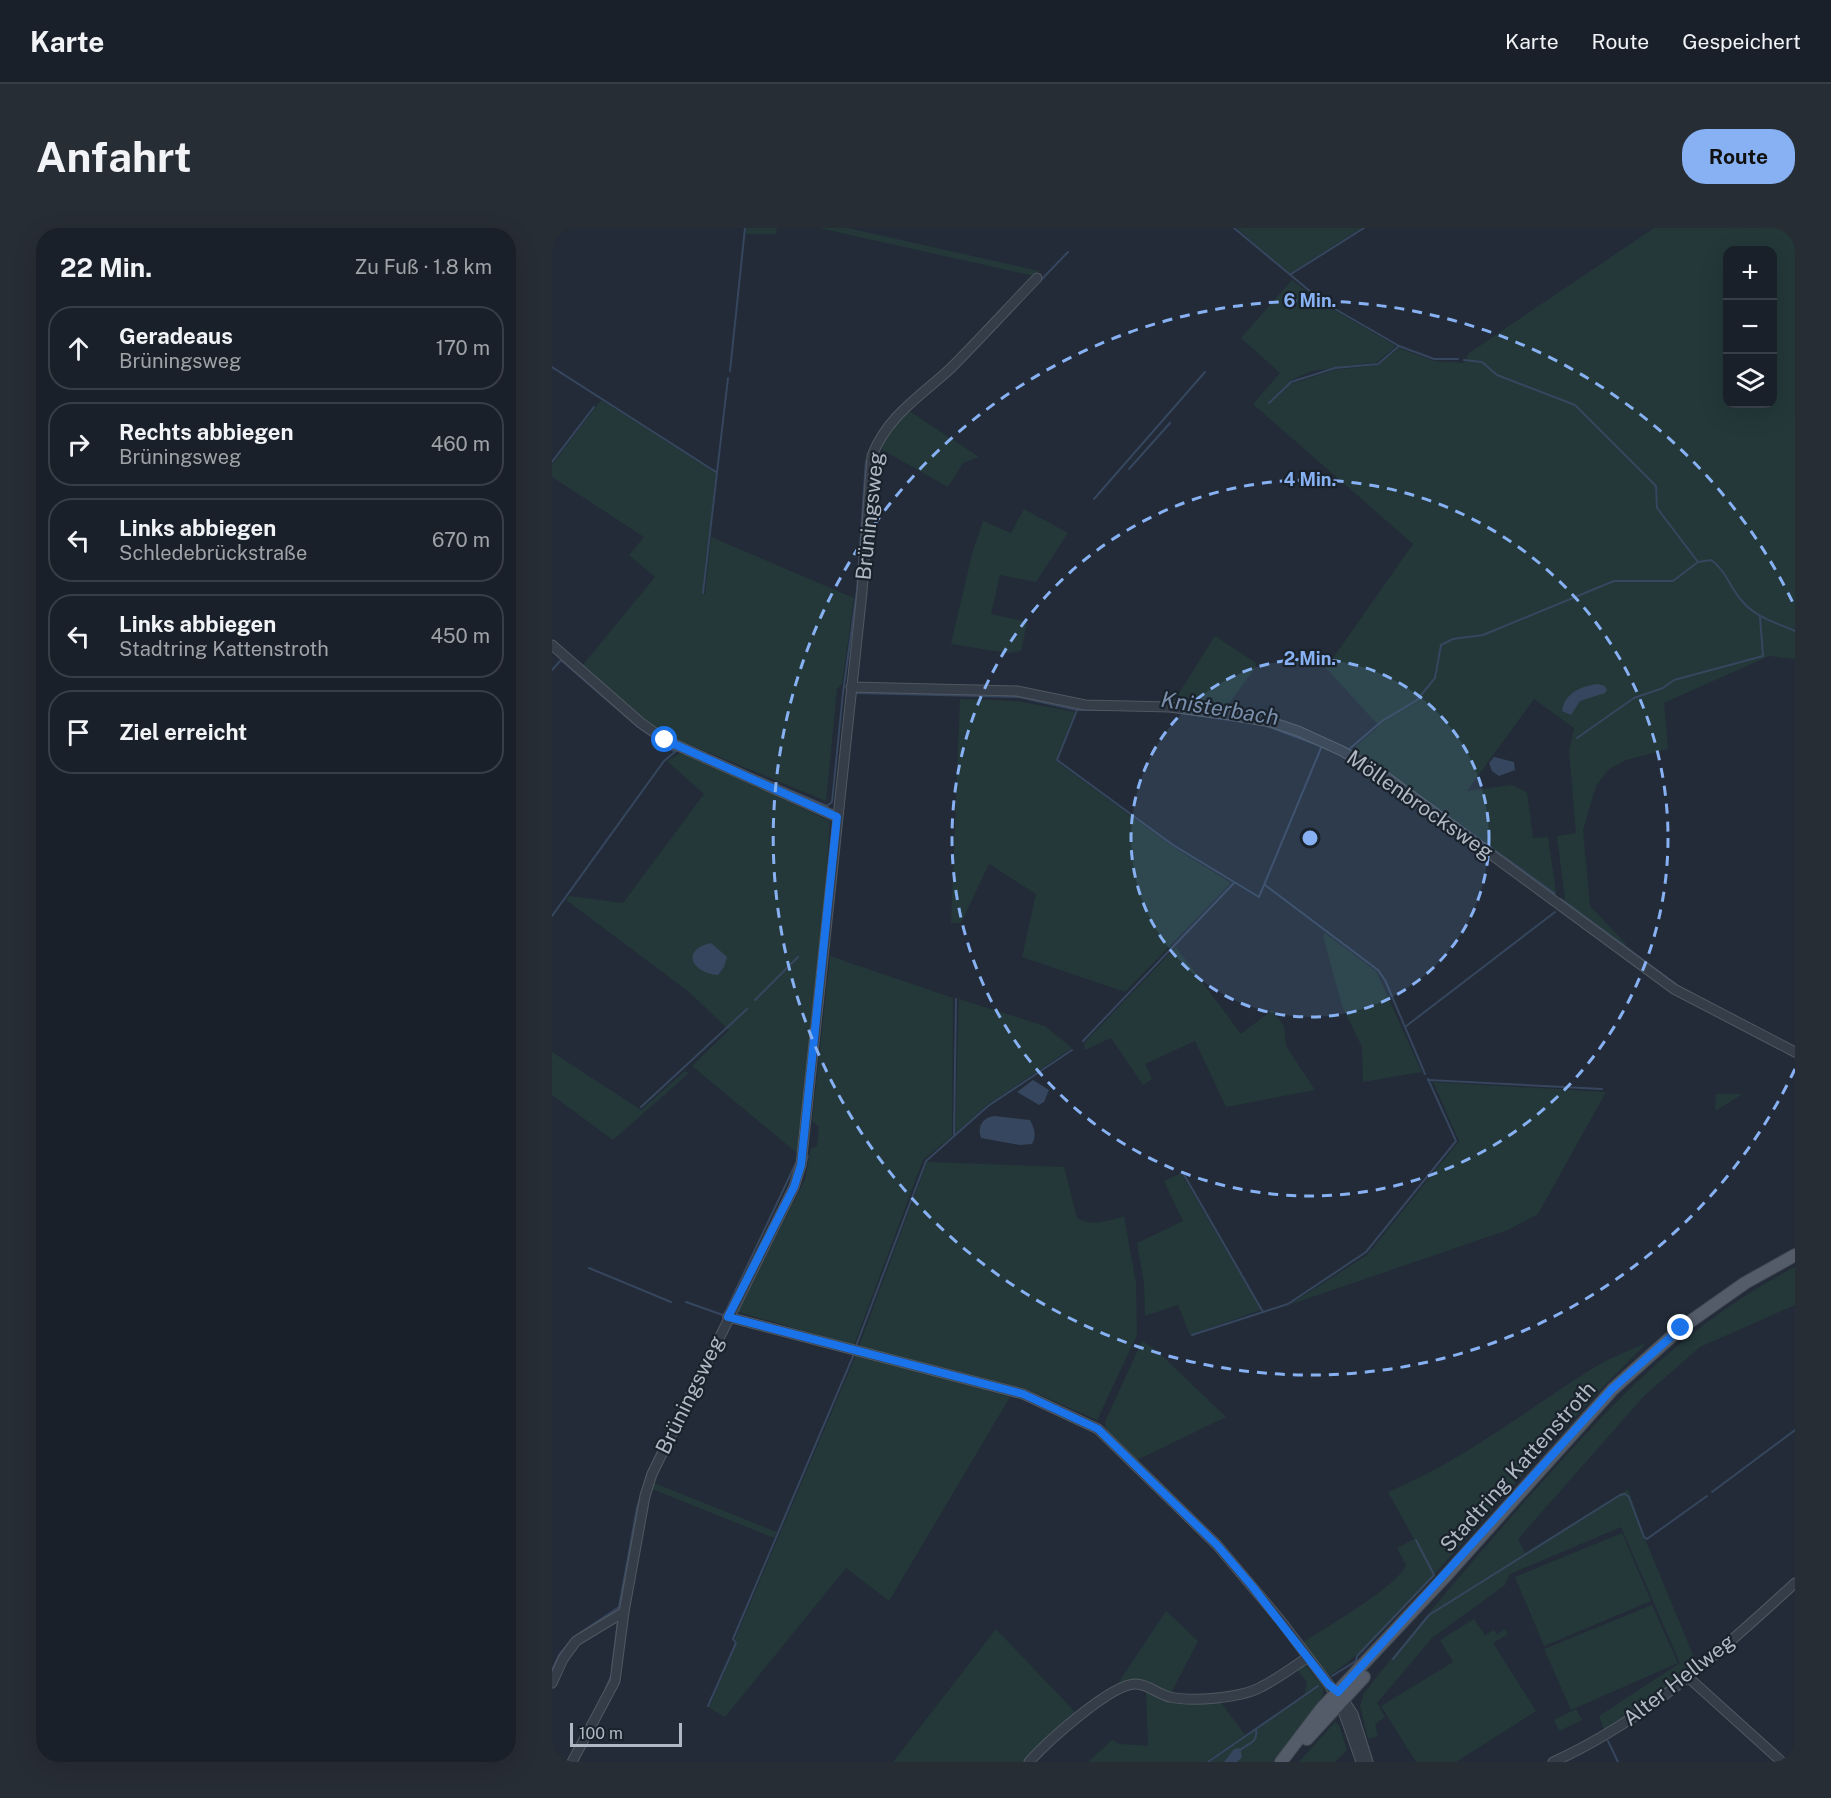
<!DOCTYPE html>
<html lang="de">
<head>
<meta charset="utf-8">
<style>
  :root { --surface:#1a2029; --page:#272d35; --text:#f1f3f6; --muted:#9fa3a8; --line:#383e46; --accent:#87b1f2 }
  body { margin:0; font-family:"Public Sans",sans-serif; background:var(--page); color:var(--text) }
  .controls { position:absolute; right:18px; top:18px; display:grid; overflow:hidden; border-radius:12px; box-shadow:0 6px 24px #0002 }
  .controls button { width:54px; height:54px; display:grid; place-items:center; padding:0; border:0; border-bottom:2px solid var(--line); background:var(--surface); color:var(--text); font:30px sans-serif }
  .scale { position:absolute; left:18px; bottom:15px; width:112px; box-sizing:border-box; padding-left:6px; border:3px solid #b0b8c4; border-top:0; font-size:16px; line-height:21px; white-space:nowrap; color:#b0b8c4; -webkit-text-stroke:4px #1a222c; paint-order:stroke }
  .stop { position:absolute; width:18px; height:18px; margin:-14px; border:4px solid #1a73e8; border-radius:50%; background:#fff }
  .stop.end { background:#1a73e8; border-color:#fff; box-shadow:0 2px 6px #0008 }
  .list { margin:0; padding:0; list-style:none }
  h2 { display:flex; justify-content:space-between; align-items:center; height:78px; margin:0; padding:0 24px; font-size:26px }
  h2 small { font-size:20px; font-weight:400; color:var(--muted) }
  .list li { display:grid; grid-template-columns:39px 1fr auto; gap:18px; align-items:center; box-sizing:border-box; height:84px; margin:0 12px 12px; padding:0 12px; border:2px solid var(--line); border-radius:24px }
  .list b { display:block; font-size:22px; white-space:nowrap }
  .list p { margin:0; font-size:20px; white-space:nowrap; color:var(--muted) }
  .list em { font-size:20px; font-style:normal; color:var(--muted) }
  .icon { flex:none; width:33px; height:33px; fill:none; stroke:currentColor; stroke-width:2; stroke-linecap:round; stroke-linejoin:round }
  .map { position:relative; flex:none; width:1243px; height:1534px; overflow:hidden; border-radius:24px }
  header { display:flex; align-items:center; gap:36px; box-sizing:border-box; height:84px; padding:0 30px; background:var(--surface); border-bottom:2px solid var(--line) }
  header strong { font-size:28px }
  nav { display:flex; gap:33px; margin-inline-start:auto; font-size:21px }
  .intro { display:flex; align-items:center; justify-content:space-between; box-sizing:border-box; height:144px; padding:0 36px }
  h1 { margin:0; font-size:42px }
  .button { padding:15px 27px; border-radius:24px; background:var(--accent); color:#111; font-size:21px; font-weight:700 }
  main { display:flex; gap:36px; padding:0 36px }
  aside { flex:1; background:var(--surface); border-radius:24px; box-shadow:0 6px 24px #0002 }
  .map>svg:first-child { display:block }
</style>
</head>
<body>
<header>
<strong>Karte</strong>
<nav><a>Karte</a><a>Route</a><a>Gespeichert</a></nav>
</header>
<div class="intro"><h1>Anfahrt</h1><a class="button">Route</a></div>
<main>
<aside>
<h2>22 Min.<small>Zu Fuß · 1.8 km</small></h2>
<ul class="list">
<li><svg class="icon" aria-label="ahead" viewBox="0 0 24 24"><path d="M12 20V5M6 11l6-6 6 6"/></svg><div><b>Geradeaus</b><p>Brüningsweg</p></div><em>170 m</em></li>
<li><svg class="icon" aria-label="right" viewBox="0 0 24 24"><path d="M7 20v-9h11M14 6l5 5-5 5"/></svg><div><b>Rechts abbiegen</b><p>Brüningsweg</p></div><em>460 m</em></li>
<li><svg class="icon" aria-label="left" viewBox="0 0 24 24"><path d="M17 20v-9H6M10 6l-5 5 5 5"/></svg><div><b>Links abbiegen</b><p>Schledebrückstraße</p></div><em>670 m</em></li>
<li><svg class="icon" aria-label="left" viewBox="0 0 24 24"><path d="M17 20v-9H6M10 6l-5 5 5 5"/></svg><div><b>Links abbiegen</b><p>Stadtring Kattenstroth</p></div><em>450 m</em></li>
<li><svg class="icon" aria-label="arrive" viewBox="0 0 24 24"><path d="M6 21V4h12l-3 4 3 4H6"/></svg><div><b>Ziel erreicht</b></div></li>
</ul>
</aside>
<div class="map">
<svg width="1243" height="1534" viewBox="0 0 1243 1534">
  <rect width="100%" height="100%" fill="#222b37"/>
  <!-- green -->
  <g fill="#243839" fill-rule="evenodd">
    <path d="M 194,0 L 225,0 L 224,6 L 194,6 Z"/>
    <path d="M 267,0 L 296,0 L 487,43 L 482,48 Z"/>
    <path d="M 685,0 L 809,0 L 737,46 Z"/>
    <path d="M 1102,0 L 1243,0 L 1243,431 L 1217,428 L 1112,475 L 1116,521 L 1074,532 L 1056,542 L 1044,558 L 1031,602 L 1038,678 L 1074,716 L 1070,721 L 1014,679 L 1005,608 L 1024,605 L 1017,523 L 1022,500 L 982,471 L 915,563 L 959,557 L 975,564 L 981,610 L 996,609 L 1005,672 L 921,607 L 798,523 L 827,498 L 774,440 L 861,316 L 701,176 L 728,145 L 689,110 L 740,52 L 770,75 L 844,118 L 825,134 L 760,143 L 737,153 L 739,156 L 782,142 L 826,137 L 847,120 L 882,133 L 912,135 L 917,125 ZM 1176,22 L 1220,22 L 1220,176 L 1176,176 Z"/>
    <path d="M 49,172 L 164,245 L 150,365 L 153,366 L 159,309 L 302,370 L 290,456 L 285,461 L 274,573 L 136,516 L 130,518 L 92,493 L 30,438 L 103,349 L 77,327 L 92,309 L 0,249 L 0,237 Z"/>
    <path d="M 357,183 L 427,229 L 411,235 L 396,259 L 329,221 L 338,202 Z"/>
    <path d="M 472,281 L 516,305 L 484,354 L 448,347 L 439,386 L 475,394 L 469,423 L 456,425 L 399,416 L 420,326 L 431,293 L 459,305 Z"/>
    <path d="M 663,408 L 704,435 L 704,439 L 678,474 L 672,478 L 622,473 Z"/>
    <path d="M 408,471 L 465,473 L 523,484 L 504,533 L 620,618 L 679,655 L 573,764 L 470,729 L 484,666 L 437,636 L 409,695 L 399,695 Z"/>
    <path d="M 130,524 L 278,593 L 269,725 L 246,926 L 140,838 L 177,802 L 137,764 L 14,672 L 17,668 L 71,675 L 152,566 L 115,533 Z"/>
    <path d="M 773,705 L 824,743 L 870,844 L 811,854 L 810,819 L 790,778 L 771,708 Z"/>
    <path d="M 624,719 L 689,806 L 720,782 L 732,798 L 734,818 L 763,862 L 674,879 L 643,813 L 593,836 L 600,851 L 591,857 L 559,810 L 533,822 L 532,815 Z"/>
    <path d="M 278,728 L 401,770 L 400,908 L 371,932 L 302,1117 L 186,1084 L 253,951 L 259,920 L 265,918 L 267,899 L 260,893 Z"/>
    <path d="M 407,771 L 493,798 L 520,820 L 435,877 L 403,906 Z"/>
    <path d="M 0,824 L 89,882 L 133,843 L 137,845 L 61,912 L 0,867 Z"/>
    <path d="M 881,854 L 1054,864 L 986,986 L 956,1002 L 737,1077 L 815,1027 L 907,913 Z"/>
    <path d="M 1164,866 L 1191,866 L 1163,883 Z"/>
    <path d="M 375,934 L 512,939 L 525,990 C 541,999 556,993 572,988 L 584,1055 L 585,1107 L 545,1192 L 474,1161 L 307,1118 Z"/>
    <path d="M 629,945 L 709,1082 L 638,1107 L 626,1077 L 593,1088 L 592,1054 L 585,1015 L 631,993 L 612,953 Z"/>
    <path d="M 1243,1039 L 1243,1077 L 1148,1119 L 1092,1168 L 966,1311 L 973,1325 L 1076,1261 L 1093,1311 L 1146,1439 L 1053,1504 L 1047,1488 L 1128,1435 L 1069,1299 L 958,1346 L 953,1357 L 880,1410 L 825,1475 L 833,1489 L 823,1496 L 826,1508 L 816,1511 L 808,1478 L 812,1465 C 864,1399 918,1336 973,1273 C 1055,1181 1131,1096 1243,1039 Z"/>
    <path d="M 590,1113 L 604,1122 L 674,1189 L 583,1233 L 555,1203 L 553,1194 Z"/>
    <path d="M 1091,1116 L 1092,1118 C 1023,1185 961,1259 897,1330 C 860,1371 823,1417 777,1448 L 750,1415 C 773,1400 846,1358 854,1337 L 845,1320 L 862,1311 L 836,1264 C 911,1233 973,1183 1041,1140 C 1056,1131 1074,1124 1091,1116 Z"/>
    <path d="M 304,1127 L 458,1169 L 337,1373 L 294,1340 L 173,1489 L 157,1480 L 185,1415 L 183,1411 Z"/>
    <path d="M 102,1255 L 225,1304 L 222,1310 L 100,1261 Z"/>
    <path d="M 1070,1305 L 1099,1373 L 992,1418 L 963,1349 Z"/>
    <path d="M 1100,1377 L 1126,1435 L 1019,1482 L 992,1421 Z"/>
    <path d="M 614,1383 L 646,1413 L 618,1467 L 583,1453 L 561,1463 Z"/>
    <path d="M 922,1391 L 933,1407 L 942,1402 L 945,1406 L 953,1401 L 956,1406 L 941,1415 L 984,1483 L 904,1534 L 864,1534 L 829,1478 L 901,1434 L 888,1412 Z"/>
    <path d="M 444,1401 L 525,1486 L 471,1534 L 341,1534 Z"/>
    <path d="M 752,1435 L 772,1460 C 770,1482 736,1515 721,1534 L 658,1534 L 752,1468 L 755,1454 L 744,1440 Z"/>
    <path d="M 594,1463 L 667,1472 L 693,1507 L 654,1534 L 536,1534 L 560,1512 L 568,1516 L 596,1518 Z"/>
    <path d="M 1024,1481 L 1030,1492 L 1007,1503 L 1002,1492 Z"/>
    <path d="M 783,1494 L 787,1497 L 795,1522 L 783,1534 L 747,1534 Z"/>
  </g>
  <!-- water -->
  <g fill="#36465e">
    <path d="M 1046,456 L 1053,458 L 1055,462 L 1053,465 L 1028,473 L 1019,487 L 1010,483 C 1013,464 1030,458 1046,456 Z"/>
    <path d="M 942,529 L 962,534 L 963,542 L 947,548 L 940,543 L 937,535 Z"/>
    <path d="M 159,715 L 175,729 L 172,739 L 166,747 C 140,745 128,722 159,715 Z"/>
    <path d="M 481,852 L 497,862 L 492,874 L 487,877 L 465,864 Z"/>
    <path d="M 443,888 L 478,892 C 482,899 485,908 480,916 L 468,917 L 429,910 C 425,899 430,889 443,888 Z"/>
    <path d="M 688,1520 L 690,1529 L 685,1534 L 672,1534 L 682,1521 Z"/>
  </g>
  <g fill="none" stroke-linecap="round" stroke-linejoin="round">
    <!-- stream -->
    <g stroke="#36465e" stroke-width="2">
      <path d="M 682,0 L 771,74 L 847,118 L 882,131 L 906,131"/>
      <path d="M 739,46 L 812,0"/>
      <path d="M 489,52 L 516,24"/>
      <path d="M 912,132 L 930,134 L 945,147 L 1023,177 L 1104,258 L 1105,280 L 1146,334"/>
      <path d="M 0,139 L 164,244"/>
      <path d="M 178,143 L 193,0"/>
      <path d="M 717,175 L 739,154 L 783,140 L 826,136 L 847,118"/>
      <path d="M 0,234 L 42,179"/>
      <path d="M 577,241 L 618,195"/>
      <path d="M 323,266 L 327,229"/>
      <path d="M 542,271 L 653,144"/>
      <path d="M 151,365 L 176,150"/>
      <path d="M 0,442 L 9,432 L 86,499 L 123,524"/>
      <path d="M 305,465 L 467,469 L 525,482 L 561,482"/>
      <path d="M 525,482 L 505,532 L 621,617 L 707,669 L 769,520"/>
      <path d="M 614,483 L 692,494"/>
      <path d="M 715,498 L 790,526"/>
      <path d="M 1025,510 L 1082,470 L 1111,460 L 1122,452 L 1211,428 L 1208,389"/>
      <path d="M 795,523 L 830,493 L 865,472 L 883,450 L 889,417 L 901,411 L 931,407 L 1062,353 L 1121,353 L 1146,334 L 1159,332 C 1173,341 1179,361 1190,373 C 1203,389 1225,395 1243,403"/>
      <path d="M 207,549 L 275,578 L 280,574 L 291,465 L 305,362 L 314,233"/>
      <path d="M 873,572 L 1002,665"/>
      <path d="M 713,657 L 826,742 L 833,752 L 873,846"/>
      <path d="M 1009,671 L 1125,757"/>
      <path d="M 0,688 L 112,533 L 124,523"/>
      <path d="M 203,772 L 246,729"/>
      <path d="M 853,799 L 1003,684"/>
      <path d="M 531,813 L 682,655"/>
      <path d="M 876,852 L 1050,861"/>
      <path d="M 89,879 L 195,781"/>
      <path d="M 402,908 L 404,771"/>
      <path d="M 631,945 L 711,1084"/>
      <path d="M 246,960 L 256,928"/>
      <path d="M 37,1040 L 119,1074"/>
      <path d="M 134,1074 L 171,1087"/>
      <path d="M 171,1089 L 244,935"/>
      <path d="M 640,1107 L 736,1076 L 814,1024 L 904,913 L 876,851"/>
      <path d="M 304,1118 L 374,933 L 436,878 L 520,822"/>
      <path d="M 1160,1264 L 1243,1202"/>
      <path d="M 25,1407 L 67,1379 L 85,1280 L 96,1244 L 144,1145"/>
      <path d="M 841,1431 L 877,1387 L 1068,1267 L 1073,1266 L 1077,1269 L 1092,1309 L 1095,1311 L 1155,1268"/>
      <path d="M 60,1440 L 66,1392"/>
      <path d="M 0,1442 L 7,1427 L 21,1410"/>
      <path d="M 780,1448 L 804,1433 L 805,1428 L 882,1347 L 864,1312"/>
      <path d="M 54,1460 L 60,1446"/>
      <path d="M 156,1478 L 184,1415 L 181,1411 L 302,1126"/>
      <path d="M 1056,1513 L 1066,1534"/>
      <path d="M 687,1523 C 696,1515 706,1515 704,1502"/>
      <path d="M 656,1534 L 766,1458"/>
    </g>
    <defs>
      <g id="minor">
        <path d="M 0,417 L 89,495 L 113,512 L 285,589"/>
        <path d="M 299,459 L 465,463 L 533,477 L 618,479 L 673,486 L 719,494 L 746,503 L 790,523 L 834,549 L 1122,761 L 1243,824"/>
        <path d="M 176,1089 L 471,1166 L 546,1201 L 665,1317 L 729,1393 L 778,1458 L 791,1483 L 809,1534"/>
        <path d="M 1137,1450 L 1230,1534"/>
        <path d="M 0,1455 L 11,1431 L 24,1413 L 72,1384"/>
        <path d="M 789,1468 L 801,1486 L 816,1534"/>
        <path d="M 20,1534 L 63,1453 L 72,1384 L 93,1268 L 100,1246 L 242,959 L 249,937 L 310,364 L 320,228 C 335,188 369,168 399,140 C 428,111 456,80 485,50"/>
        <path d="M 477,1534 C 493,1516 559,1455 584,1456 C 596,1456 607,1467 618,1469 C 641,1474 689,1470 709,1459 C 725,1451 741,1439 756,1429"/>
        <path d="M 1001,1534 C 1094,1492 1168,1424 1243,1355"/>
      </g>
      <g id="major">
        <path d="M 755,1511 L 812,1449"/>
        <path d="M 729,1534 L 770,1480 L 892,1350 L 1061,1161 L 1129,1100 L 1193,1055 L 1243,1027"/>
      </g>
    </defs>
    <!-- minor casing -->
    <use href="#minor" stroke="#505862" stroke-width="11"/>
    <!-- major casing -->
    <use href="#major" stroke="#3e4651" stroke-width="14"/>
    <!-- minor -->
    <use href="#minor" stroke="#353d48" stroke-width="9"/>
    <!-- major -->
    <use href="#major" stroke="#535c68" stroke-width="12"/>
  </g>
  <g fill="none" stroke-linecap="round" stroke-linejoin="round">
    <!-- route -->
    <path stroke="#1a73e8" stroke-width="8" d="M 113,512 L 285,589 L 249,937 L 242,959 L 176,1089 L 471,1166 L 546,1201 L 665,1317 L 700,1358 L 777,1457 L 786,1464 L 1060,1161 L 1129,1100"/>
  </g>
  <!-- distance rings -->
  <circle cx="758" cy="610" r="179" fill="#87b1f2" fill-opacity=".12"/>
  <g fill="none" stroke="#87b1f2" stroke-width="3" stroke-dasharray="10 8">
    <circle cx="758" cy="610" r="179"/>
    <circle cx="758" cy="610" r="358"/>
    <path d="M1243 841A537 537 0 1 1 1243 379"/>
  </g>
  <g text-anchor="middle" stroke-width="4.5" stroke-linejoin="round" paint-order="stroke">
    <!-- street labels -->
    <g font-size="21" fill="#b0b8c4" stroke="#1a222c">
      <text transform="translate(318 288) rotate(-84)" y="7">Brüningsweg</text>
      <text transform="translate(868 577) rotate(35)" y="7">Möllenbrocksweg</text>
      <text transform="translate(138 1167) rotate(-64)" y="7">Brüningsweg</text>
      <text transform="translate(966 1239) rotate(-48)" y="7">Stadtring Kattenstroth</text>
      <text transform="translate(1127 1452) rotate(-38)" y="7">Alter Hellweg</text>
    </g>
    <!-- water labels -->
    <g font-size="22" font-style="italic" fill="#798eab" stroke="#1a222c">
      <text transform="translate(668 480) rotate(9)" y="8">Knisterbach</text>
    </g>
  </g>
  <circle cx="758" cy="610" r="9" fill="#87b1f2" stroke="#1a222c" stroke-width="3"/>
  <g font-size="18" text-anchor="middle" font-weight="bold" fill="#87b1f2" stroke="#1a222c" stroke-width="4.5" stroke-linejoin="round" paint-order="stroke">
    <text x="758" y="79">6 Min.</text>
    <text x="758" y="258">4 Min.</text>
    <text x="758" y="437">2 Min.</text>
  </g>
</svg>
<div class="controls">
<button>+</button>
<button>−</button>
<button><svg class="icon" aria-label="layers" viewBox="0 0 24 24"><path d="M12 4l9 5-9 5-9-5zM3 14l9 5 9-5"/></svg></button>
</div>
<div class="scale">100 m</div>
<div class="stop" style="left:113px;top:512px"></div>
<div class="stop end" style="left:1129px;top:1100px"></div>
</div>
</main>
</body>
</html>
